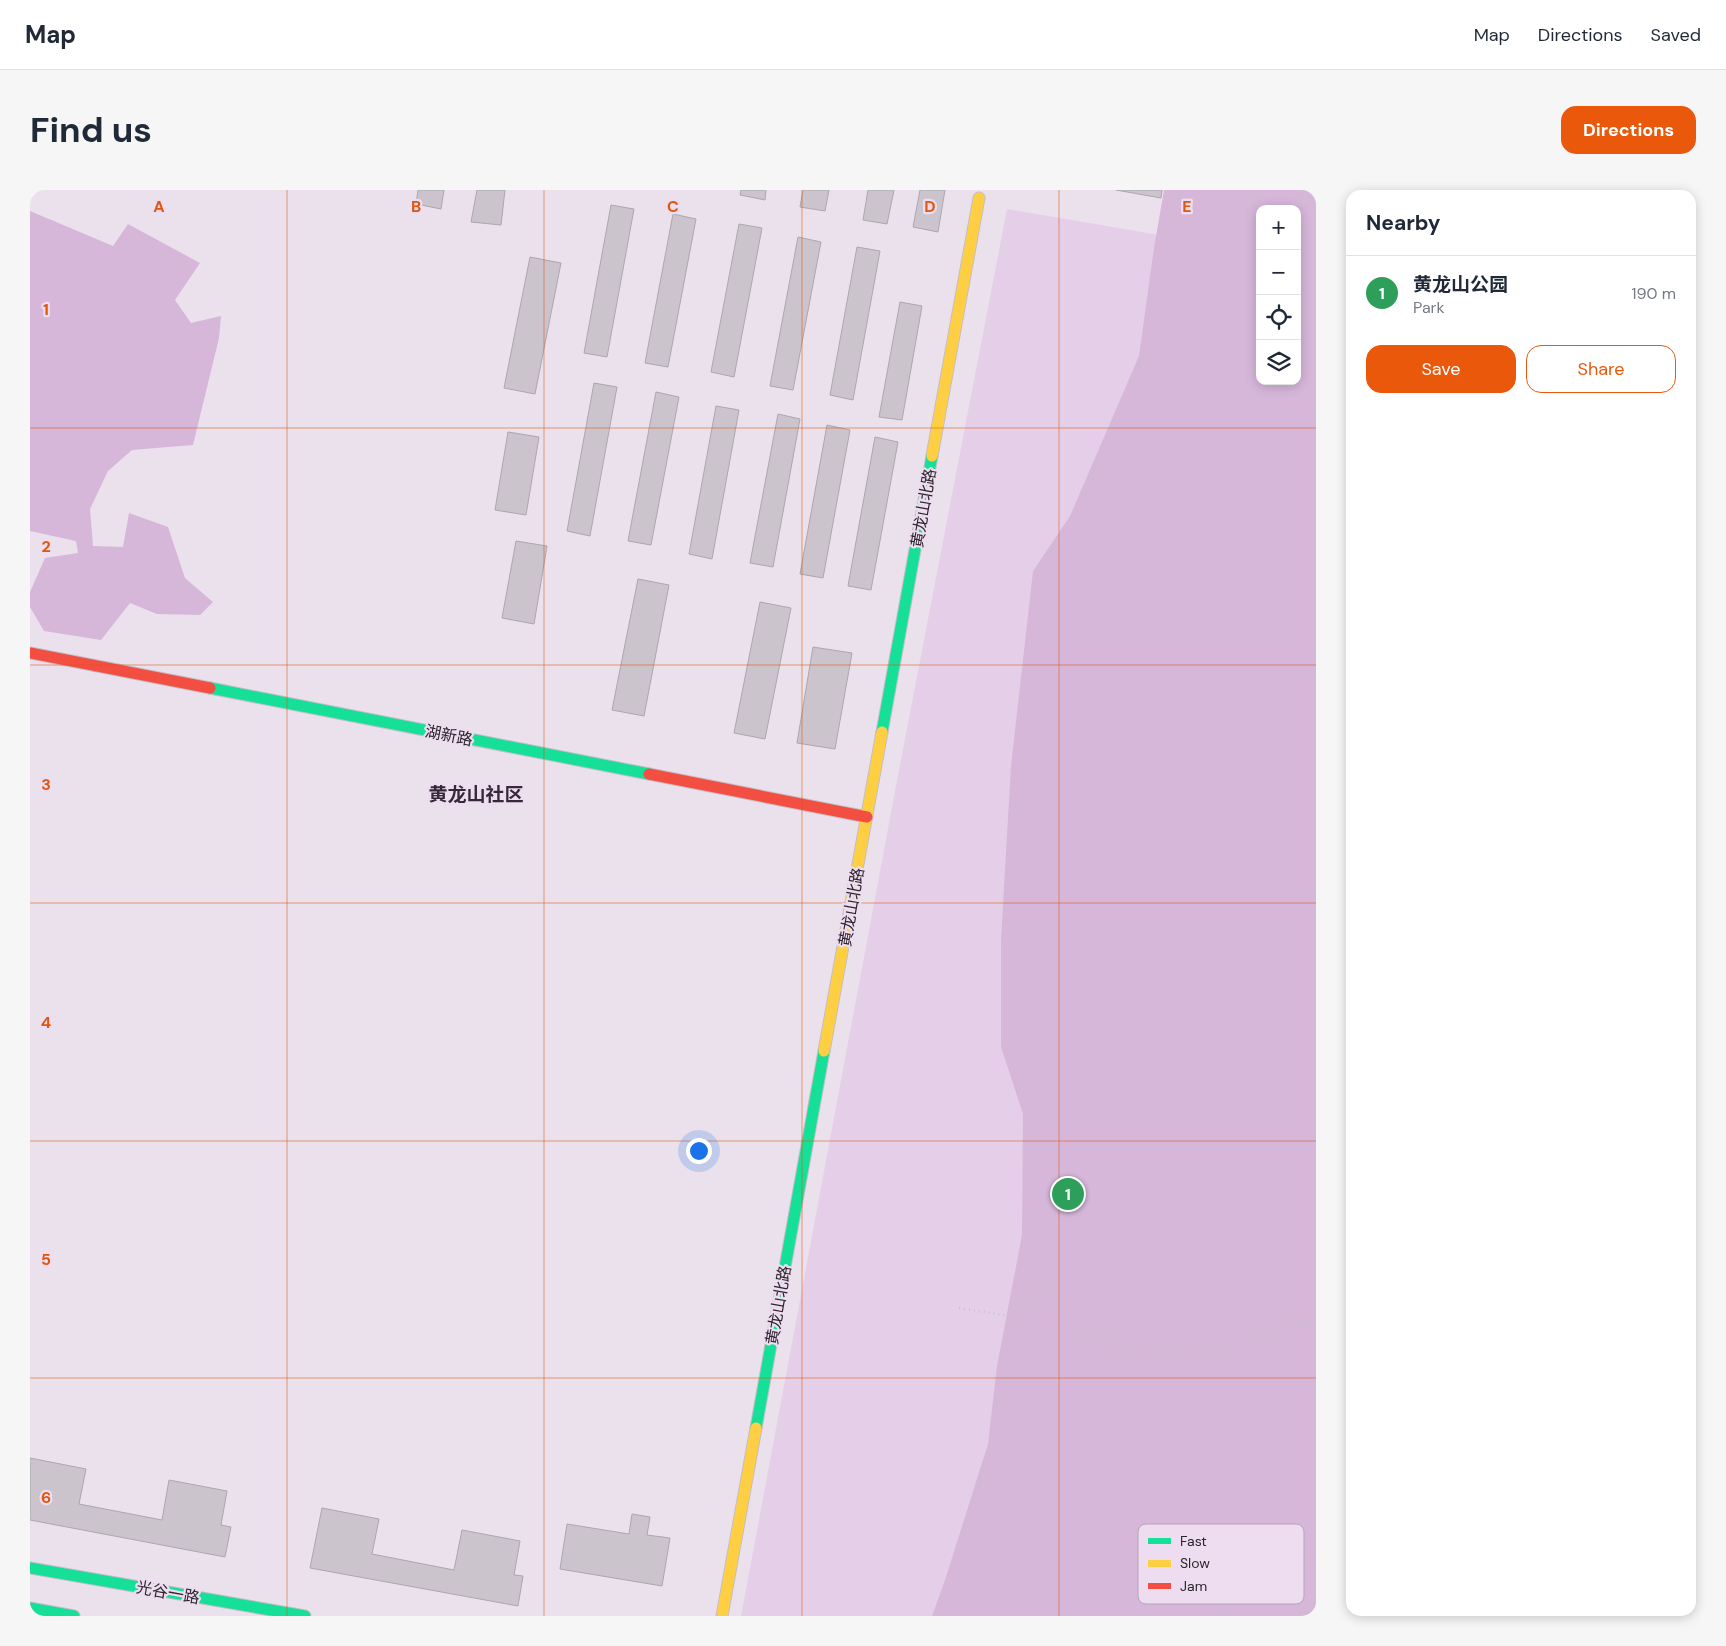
<!DOCTYPE html>
<html lang="en">
<head>
<meta charset="utf-8">
<style>
  :root { --surface:#fff; --page:#f6f6f7; --text:#1f2937; --muted:#747a83; --line:#e0e1e3; --accent:#ea580c }
  body { margin:0; font-family:"DM Sans","Noto Sans SC",sans-serif; background:var(--page); color:var(--text) }
  .controls { position:absolute; right:15px; top:15px; display:grid; overflow:hidden; border-radius:10px; box-shadow:0 2px 12px #0003 }
  .controls button { width:45px; height:45px; display:grid; place-items:center; padding:0; border:0; border-bottom:1px solid var(--line); background:var(--surface); color:var(--text); font:25px sans-serif }
  .you { position:absolute; left:668px; top:960px; width:18px; height:18px; margin:-12px; border:4px solid #fff; border-radius:50%; background:#1a73e8; box-shadow:0 0 0 8px #1a73e833 }
  .badge { display:grid; place-items:center; width:32px; height:32px; border-radius:50%; background:var(--accent); color:#fff; font-size:16px; font-weight:700 }
  .pin { position:absolute; translate:-50% -50%; border:2px solid #fff; box-shadow:0 1px 5px #0006 }
  .list { margin:0; padding:0; list-style:none }
  h2 { display:flex; justify-content:space-between; align-items:center; height:65px; margin:0; padding:0 20px; font-size:21px }
  h2 small { font-size:16px; font-weight:400; color:var(--muted) }
  .list li { display:grid; grid-template-columns:32px 1fr auto; gap:15px; align-items:center; box-sizing:border-box; height:75px; padding:0 20px; border-top:1px solid var(--line) }
  .list b { display:block; font-size:19px; white-space:nowrap }
  .list p { margin:0; font-size:16px; white-space:nowrap; color:var(--muted) }
  .list em { font-size:16px; font-style:normal; color:var(--muted) }
  .actions { display:flex; gap:10px; padding:15px 20px }
  .actions a { flex:1; padding:11px 0; border:1px solid var(--accent); border-radius:15px; text-align:center; font-size:18px; color:var(--accent) }
  .actions .main { background:var(--accent); color:#fff }
  .icon { flex:none; width:28px; height:28px; fill:none; stroke:currentColor; stroke-width:2; stroke-linecap:round; stroke-linejoin:round }
  .map { position:relative; flex:none; width:1286px; height:1426px; overflow:hidden; border-radius:15px }
  header { display:flex; align-items:center; gap:30px; box-sizing:border-box; height:70px; padding:0 25px; background:var(--surface); border-bottom:1px solid var(--line) }
  header strong { font-size:24px }
  nav { display:flex; gap:28px; margin-inline-start:auto; font-size:18px }
  .intro { display:flex; align-items:center; justify-content:space-between; box-sizing:border-box; height:120px; padding:0 30px }
  h1 { margin:0; font-size:35px }
  .button { padding:12px 22px; border-radius:15px; background:var(--accent); color:#fff; font-size:18px; font-weight:700 }
  main { display:flex; gap:30px; padding:0 30px }
  aside { flex:1; background:var(--surface); border-radius:15px; box-shadow:0 2px 12px #0003 }
  .map>svg:first-child { display:block }
</style>
</head>
<body>
<header>
<strong>Map</strong>
<nav><a>Map</a><a>Directions</a><a>Saved</a></nav>
</header>
<div class="intro"><h1>Find us</h1><a class="button">Directions</a></div>
<main>
<div class="map">
<svg width="1286" height="1426" viewBox="0 0 1286 1426">
  <rect width="100%" height="100%" fill="#eae1ec"/>
  <!-- green -->
  <path fill="#e5cfe8" fill-rule="evenodd" d="M 1156,0 L 1286,0 L 1286,1426 L 711,1426 L 868,585 L 977,19 L 1147,48 ZM 1230,19 L 1267,19 L 1267,191 L 1230,191 Z"/>
  <!-- forest -->
  <g fill="#d6b7da" fill-rule="evenodd">
    <path d="M 1134,0 L 1286,0 L 1286,1426 L 902,1426 L 915,1390 L 958,1254 L 967,1176 L 992,1045 L 993,924 L 971,857 L 971,750 L 981,576 L 1003,381 L 1040,326 L 1109,166 L 1124,58 ZM 1230,19 L 1267,19 L 1267,191 L 1230,191 Z"/>
    <path d="M 0,21 L 83,56 L 98,34 L 170,73 L 145,110 L 161,133 L 191,126 L 189,148 L 163,255 L 102,260 L 78,281 L 60,319 L 63,356 L 93,357 L 99,323 L 138,337 L 155,388 L 183,412 L 170,425 L 127,424 L 100,413 L 71,450 L 14,441 L 0,417 L 0,402 L 15,368 L 48,363 L 46,351 L 0,341 Z"/>
  </g>
  <!-- building -->
  <g fill="#cbc4cd" stroke="#aca6ad">
    <path d="M 388,0 L 414,0 L 411,19 L 386,14 Z"/>
    <path d="M 447,0 L 475,0 L 471,35 L 441,32 Z"/>
    <path d="M 711,0 L 736,0 L 735,10 L 710,5 Z"/>
    <path d="M 773,0 L 799,0 L 795,21 L 770,17 Z"/>
    <path d="M 838,0 L 864,0 L 857,34 L 833,30 Z"/>
    <path d="M 890,0 L 915,0 L 908,42 L 883,37 Z"/>
    <path d="M 1086,0 L 1132,0 L 1131,8 Z"/>
    <path d="M 581,15 L 604,19 L 577,167 L 554,163 Z"/>
    <path d="M 643,24 L 666,29 L 638,177 L 615,173 Z"/>
    <path d="M 709,34 L 732,38 L 704,187 L 681,182 Z"/>
    <path d="M 768,47 L 791,52 L 763,200 L 740,196 Z"/>
    <path d="M 827,57 L 850,61 L 823,210 L 800,205 Z"/>
    <path d="M 500,67 L 531,73 L 505,204 L 474,198 Z"/>
    <path d="M 870,112 L 892,116 L 872,230 L 849,227 Z"/>
    <path d="M 564,193 L 587,197 L 560,346 L 537,341 Z"/>
    <path d="M 626,202 L 649,207 L 621,355 L 598,351 Z"/>
    <path d="M 686,216 L 709,220 L 682,369 L 659,364 Z"/>
    <path d="M 748,224 L 770,229 L 743,377 L 720,373 Z"/>
    <path d="M 797,235 L 820,240 L 793,388 L 770,384 Z"/>
    <path d="M 478,242 L 509,247 L 496,325 L 465,320 Z"/>
    <path d="M 845,247 L 868,252 L 841,400 L 818,396 Z"/>
    <path d="M 486,351 L 517,356 L 504,434 L 472,428 Z"/>
    <path d="M 608,389 L 639,395 L 614,526 L 582,520 Z"/>
    <path d="M 730,412 L 761,418 L 735,549 L 704,543 Z"/>
    <path d="M 783,457 L 822,463 L 805,559 L 767,553 Z"/>
    <path d="M 0,1268 L 56,1279 L 49,1314 L 132,1330 L 139,1290 L 197,1301 L 191,1335 L 201,1337 L 195,1367 L 0,1330 Z"/>
    <path d="M 292,1318 L 349,1329 L 342,1364 L 424,1380 L 432,1340 L 490,1351 L 484,1385 L 493,1386 L 488,1416 L 280,1378 Z"/>
    <path d="M 602,1324 L 620,1327 L 617,1345 L 640,1348 L 632,1396 L 530,1379 L 537,1334 L 599,1344 Z"/>
  </g>
  <g fill="none" stroke-linecap="round" stroke-linejoin="round">
    <defs>
      <g id="fast">
        <path d="M 180,498 L 619,584"/>
        <path d="M 852,542 L 902,266"/>
        <path d="M 726,1238 L 794,861"/>
        <path d="M 0,1378 L 275,1426"/>
        <path d="M 0,1418 L 44,1426"/>
      </g>
      <g id="slow">
        <path d="M 902,266 L 949,8"/>
        <path d="M 794,861 L 852,542"/>
        <path d="M 692,1426 L 726,1238"/>
      </g>
      <g id="jam">
        <path d="M 0,463 L 180,498"/>
        <path d="M 619,584 L 837,627"/>
      </g>
    </defs>
    <!-- fast casing -->
    <use href="#fast" stroke="#c5bec7" stroke-width="13"/>
    <!-- slow casing -->
    <use href="#slow" stroke="#c5bec7" stroke-width="13"/>
    <!-- jam casing -->
    <use href="#jam" stroke="#c5bec7" stroke-width="13"/>
    <!-- path -->
    <g stroke="#c7c3c7" stroke-width="2.5" stroke-dasharray="1 4" stroke-linecap="butt">
      <path d="M 929,1118 L 979,1126 L 993,1118 L 1005,1095 L 1023,1098 L 1027,1107 L 1036,1117 L 1041,1141 L 1082,1151 L 1087,1158 L 1180,1169 L 1192,1167 L 1207,1160 L 1224,1141 L 1286,1133"/>
      <path d="M 1194,1426 C 1212,1390 1262,1388 1286,1357"/>
    </g>
    <!-- fast -->
    <use href="#fast" stroke="#16e098" stroke-width="11"/>
    <!-- slow -->
    <use href="#slow" stroke="#ffcf43" stroke-width="11"/>
    <!-- jam -->
    <use href="#jam" stroke="#f24e42" stroke-width="11"/>
  </g>
  <!-- grid -->
  <path fill="none" stroke="#df560e" stroke-width="1" stroke-opacity="0.55" d="M 257,0 L 257,1426M 514,0 L 514,1426M 772,0 L 772,1426M 1029,0 L 1029,1426M 0,238 L 1286,238M 0,475 L 1286,475M 0,713 L 1286,713M 0,951 L 1286,951M 0,1188 L 1286,1188"/>
  <g text-anchor="middle" stroke-width="4.5" stroke-linejoin="round" paint-order="stroke">
    <!-- street labels -->
    <g font-size="16" fill="#2c252c" stroke="#eeddf0">
      <text transform="translate(893 318) rotate(-80)" y="6">黄龙山北路</text>
      <text transform="translate(419 545) rotate(11)" y="6">湖新路</text>
      <text transform="translate(821 717) rotate(-80)" y="6">黄龙山北路</text>
      <text transform="translate(748 1115) rotate(-80)" y="6">黄龙山北路</text>
      <text transform="translate(138 1402) rotate(10)" y="6">光谷一路</text>
    </g>
    <!-- quarter labels -->
    <g font-size="19" font-weight="bold" fill="#352837" stroke="#eeddf0">
      <text x="446" y="611">黄龙山社区</text>
    </g>
  </g>
  <!-- legend -->
  <rect x="1108" y="1334" width="166" height="80" rx="8" fill="#eeddf0" stroke="#b4a6b5" stroke-width="1"/>
  <rect x="1118" y="1348" width="23" height="6" fill="#16e098"/>
  <rect x="1118" y="1370" width="23" height="7" fill="#ffcf43"/>
  <rect x="1118" y="1393" width="23" height="6" fill="#f24e42"/>
  <g font-size="14" fill="#2c252c">
    <text x="1150" y="1356">Fast</text>
    <text x="1150" y="1378">Slow</text>
    <text x="1150" y="1401">Jam</text>
  </g>
  <g font-size="16" text-anchor="middle" font-weight="bold" fill="#df560e" stroke="#eeddf0" stroke-width="4.5" stroke-linejoin="round" paint-order="stroke">
    <text x="129" y="22">A</text>
    <text x="386" y="22">B</text>
    <text x="643" y="22">C</text>
    <text x="900" y="22">D</text>
    <text x="1157" y="22">E</text>
    <text x="16" y="125">1</text>
    <text x="16" y="362">2</text>
    <text x="16" y="600">3</text>
    <text x="16" y="838">4</text>
    <text x="16" y="1075">5</text>
    <text x="16" y="1313">6</text>
  </g>
</svg>
<div class="controls">
<button>+</button>
<button>−</button>
<button><svg class="icon" aria-label="locate" viewBox="0 0 24 24"><circle cx="12" cy="12" r="6"/><path d="M12 2v4M12 18v4M2 12h4M18 12h4"/></svg></button>
<button><svg class="icon" aria-label="layers" viewBox="0 0 24 24"><path d="M12 4l9 5-9 5-9-5zM3 14l9 5 9-5"/></svg></button>
</div>
<div class="you"></div>
<div class="pin badge" style="left:1038px;top:1004px;background:#2e9e5b">1</div>
</div>
<aside>
<h2>Nearby<small></small></h2>
<ul class="list">
<li><span class="badge" style="background:#2e9e5b">1</span><div><b>黄龙山公园</b><p>Park</p></div><em>190 m</em></li>
</ul>
<div class="actions"><a class="main">Save</a><a>Share</a></div>
</aside>
</main>
</body>
</html>
